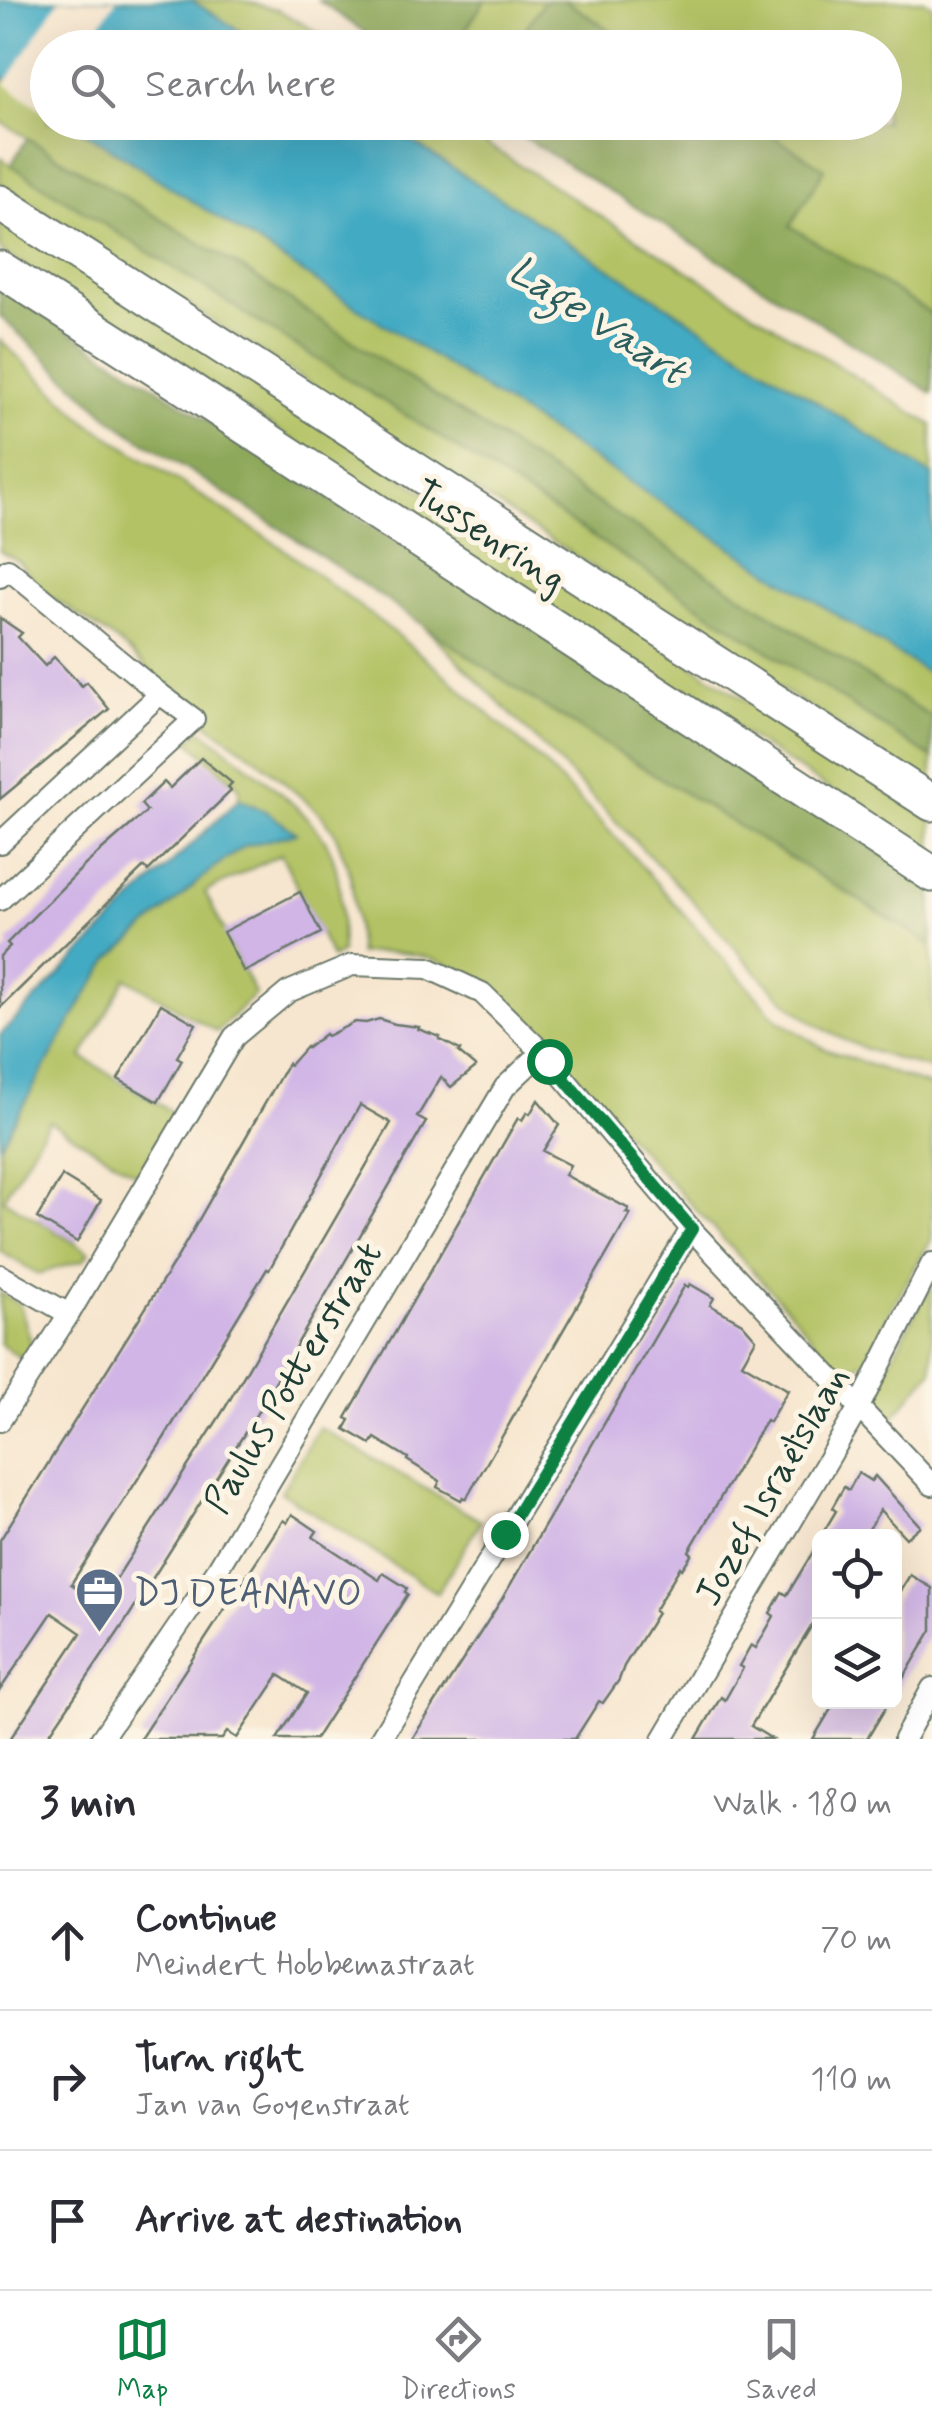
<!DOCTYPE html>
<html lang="en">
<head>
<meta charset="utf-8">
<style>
  :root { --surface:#fff; --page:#f7f7f7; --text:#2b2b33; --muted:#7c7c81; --line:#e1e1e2; --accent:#0b8043 }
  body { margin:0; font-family:Mynerve,sans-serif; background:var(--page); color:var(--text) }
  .controls { position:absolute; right:30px; bottom:30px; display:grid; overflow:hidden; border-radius:15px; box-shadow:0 10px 40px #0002 }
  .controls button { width:90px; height:90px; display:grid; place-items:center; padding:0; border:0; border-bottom:2px solid var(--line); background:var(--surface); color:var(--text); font:50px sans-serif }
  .stop { position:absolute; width:30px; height:30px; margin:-22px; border:8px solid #0b8043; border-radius:50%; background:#fff }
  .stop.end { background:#0b8043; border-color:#fff; box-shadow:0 2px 10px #0008 }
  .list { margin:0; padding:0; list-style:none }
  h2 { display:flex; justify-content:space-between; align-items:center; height:130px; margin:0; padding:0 40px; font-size:42px }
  h2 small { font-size:32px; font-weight:400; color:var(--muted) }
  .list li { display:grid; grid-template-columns:65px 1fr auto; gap:30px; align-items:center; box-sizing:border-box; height:140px; padding:0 40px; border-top:2px solid var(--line) }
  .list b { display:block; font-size:38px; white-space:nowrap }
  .list p { margin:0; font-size:32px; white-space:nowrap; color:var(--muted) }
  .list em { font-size:32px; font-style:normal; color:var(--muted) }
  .icon { flex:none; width:55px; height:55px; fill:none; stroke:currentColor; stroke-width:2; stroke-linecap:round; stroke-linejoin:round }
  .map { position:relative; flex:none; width:932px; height:1739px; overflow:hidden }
  .search { position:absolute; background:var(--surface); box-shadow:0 10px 40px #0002; left:30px; right:30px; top:30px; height:110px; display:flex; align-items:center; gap:25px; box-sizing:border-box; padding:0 35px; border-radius:55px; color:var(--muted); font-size:38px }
  .sheet { height:550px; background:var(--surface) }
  nav { display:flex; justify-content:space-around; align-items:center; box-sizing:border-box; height:140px; border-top:2px solid var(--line); background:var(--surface); font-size:28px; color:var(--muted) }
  nav a { display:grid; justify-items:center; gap:5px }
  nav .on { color:var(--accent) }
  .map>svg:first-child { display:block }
</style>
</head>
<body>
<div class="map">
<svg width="932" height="1739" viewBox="0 0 932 1739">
  <rect width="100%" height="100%" fill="#fcf5e5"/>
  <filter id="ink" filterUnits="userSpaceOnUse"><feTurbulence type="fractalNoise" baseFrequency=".01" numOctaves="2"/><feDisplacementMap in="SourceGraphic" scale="20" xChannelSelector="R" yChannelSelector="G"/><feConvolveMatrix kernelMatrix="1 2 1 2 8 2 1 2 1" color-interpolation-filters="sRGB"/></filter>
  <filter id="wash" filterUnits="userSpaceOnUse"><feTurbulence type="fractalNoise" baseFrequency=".0048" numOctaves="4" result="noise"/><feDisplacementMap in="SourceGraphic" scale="40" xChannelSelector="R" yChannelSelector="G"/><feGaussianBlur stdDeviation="2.25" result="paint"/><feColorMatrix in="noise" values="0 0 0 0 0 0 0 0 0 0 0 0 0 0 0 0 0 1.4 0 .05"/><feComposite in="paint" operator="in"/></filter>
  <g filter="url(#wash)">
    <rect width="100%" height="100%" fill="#f7e6cf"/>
    <!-- green -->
    <g fill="#b3c265" stroke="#69804c" stroke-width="2.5">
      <path d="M 191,0 L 241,0 L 278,10 L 343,47 L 265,47 Z"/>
      <path d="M 485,0 L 545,0 L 513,47 L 454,48 Z"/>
      <path d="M 565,0 L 924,0 L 932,5 L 932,314 L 789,226 L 824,169 L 752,123 L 884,122 L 884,48 L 635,47 Z"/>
      <path d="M 0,75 L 47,107 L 48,122 L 71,123 C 357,309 645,491 932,676 L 932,718 L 616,515 L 246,271 L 0,121 Z"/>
      <path d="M 383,123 L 453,123 L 932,425 L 932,476 Z"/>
      <path d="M 0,158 L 437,435 L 932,758 L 932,787 L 0,183 Z"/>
      <path d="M 0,218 L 932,820 L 932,856 L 0,250 Z"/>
      <path d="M 0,340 L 88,423 L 278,545 L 383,624 L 436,667 L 541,761 L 624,846 L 777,1019 L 825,1049 L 932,1087 L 932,1239 L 894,1304 L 866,1362 L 840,1373 L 795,1317 L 497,994 C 453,962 415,947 359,954 L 351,876 L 335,833 L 322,815 L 256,758 L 203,721 L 196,704 L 157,678 L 129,651 L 105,633 L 43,591 L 18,561 L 0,551 Z"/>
      <path d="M 424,626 L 535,701 L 932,945 L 932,1069 C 886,1057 838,1043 800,1013 C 759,980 726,936 690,898 C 602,806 513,716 424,626 Z"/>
      <path d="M 202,730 C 236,758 316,813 331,852 C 343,883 341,919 342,952 L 332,958 L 281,854 L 205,892 L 255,994 L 217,1032 L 126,978 L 82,1057 L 175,1114 L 138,1175 L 49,1121 L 3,1199 L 89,1252 L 84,1260 L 38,1274 L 0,1251 L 0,1146 L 85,997 L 110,959 L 216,866 L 245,846 L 295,833 L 267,812 L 239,799 L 239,787 L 188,740 Z"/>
      <path d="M 932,1283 L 932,1371 L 889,1422 L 869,1400 Z"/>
      <path d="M 0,1293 L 20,1305 L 33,1348 L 22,1359 L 0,1344 Z"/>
      <path d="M 319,1427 L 481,1521 L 437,1593 L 281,1492 Z"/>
    </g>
    <!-- forest -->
    <g fill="#8ea85a" stroke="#567247" stroke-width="2.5">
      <path d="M 318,0 L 485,0 L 454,47 L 386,47 Z"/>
      <path d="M 545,0 L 564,0 L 635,47 L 513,47 Z"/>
      <path d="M 501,123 L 752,123 L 825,169 L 790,226 L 932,314 L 932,393 Z"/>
      <path d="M 27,138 L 246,271 L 616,515 L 932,718 L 932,758 L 437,435 L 11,165 Z"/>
      <path d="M 0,287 L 932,885 L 932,945 L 535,701 L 299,541 L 140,439 L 111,419 L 0,316 Z"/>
    </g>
    <!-- water -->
    <g fill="#43aac3" stroke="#31747c" stroke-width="2.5">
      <path d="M 0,0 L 191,0 L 265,47 L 48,48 L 47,107 L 0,75 Z"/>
      <path d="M 383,123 L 932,476 L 932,676 C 645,491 357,309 71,123 Z"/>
      <path d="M 239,799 L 267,812 L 296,833 L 245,846 L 216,866 L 110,959 L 85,997 L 0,1146 L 0,1035 L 130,903 Z"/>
    </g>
    <!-- pier -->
    <path fill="#f7e6cf" d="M 59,0 L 116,0 L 85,47 L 48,48 L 47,106 L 44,111 L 5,84 Z"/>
    <g id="blocks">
      <!-- building -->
      <g fill="#d0b5e6" fill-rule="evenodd">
        <path d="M 0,618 L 22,633 L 18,637 L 45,666 L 54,657 L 82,686 L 87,682 L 109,709 L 0,799 Z"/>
        <path d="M 201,758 L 232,783 L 228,787 L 231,791 L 148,871 L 144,867 L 0,1008 L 0,956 L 10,946 L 7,943 L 85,865 L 147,811 L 141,804 L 164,782 L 170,788 Z"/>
        <path d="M 300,892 L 321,933 L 244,972 L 223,932 Z"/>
        <path d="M 161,1004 L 196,1024 L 177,1057 L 182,1060 L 158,1102 L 118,1079 Z"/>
        <path d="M 379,1019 L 395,1024 L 419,1027 L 418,1029 L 440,1037 L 439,1039 L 460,1050 L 458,1052 L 476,1067 L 451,1087 L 441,1077 L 417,1117 L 426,1122 L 253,1420 L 125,1622 L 46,1739 L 10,1739 L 81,1633 L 52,1613 L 0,1690 L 0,1540 L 177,1258 L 288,1063 L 290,1065 L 306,1047 L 307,1048 L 325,1034 L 327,1036 L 355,1022 L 366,1023 ZM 360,1105 L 391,1123 L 225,1408 L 100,1604 L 71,1584 L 164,1438 L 267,1269 L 269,1270 Z"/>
        <path d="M 538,1100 L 559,1125 L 543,1151 L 570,1165 L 565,1175 L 629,1209 L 626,1213 L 630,1214 L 466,1499 L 463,1497 L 461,1500 L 437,1487 L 440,1481 L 407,1460 L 408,1458 L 375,1438 L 371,1444 L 345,1429 L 350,1420 L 346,1418 L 518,1118 L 522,1120 L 527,1112 L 530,1114 Z"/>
        <path d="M 62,1176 L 101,1200 L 77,1242 L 37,1218 Z"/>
        <path d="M 690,1284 L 714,1298 L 710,1305 L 742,1323 L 756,1339 L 742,1363 L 788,1390 L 769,1422 L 766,1420 L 689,1551 L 692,1554 L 682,1569 L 680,1567 L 654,1611 L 657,1613 L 624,1666 L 619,1680 L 603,1703 L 599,1701 L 575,1739 L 412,1739 L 502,1599 L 685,1285 L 688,1287 Z"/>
        <path d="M 858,1473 L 871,1481 L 875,1476 L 920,1526 L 906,1538 L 880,1510 L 865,1536 L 821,1536 L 836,1511 L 832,1508 L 844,1487 L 849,1490 Z"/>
        <path d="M 292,1514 L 317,1531 L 313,1537 L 379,1580 L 383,1573 L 407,1588 L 405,1592 L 408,1594 L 315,1739 L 277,1739 L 307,1693 L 279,1675 L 237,1738 L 227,1732 L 222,1739 L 140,1739 L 283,1520 L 287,1523 Z"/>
        <path d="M 820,1540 L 820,1612 L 751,1726 L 772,1739 L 696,1739 L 721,1697 L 725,1700 L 743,1668 L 739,1666 L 751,1645 L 756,1648 L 774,1616 L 770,1613 L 782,1592 L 787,1595 Z"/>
        <path d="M 910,1575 L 932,1588 L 932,1630 L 894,1694 L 894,1601 Z"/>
        <path d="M 835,1702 L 889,1702 L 867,1739 L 813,1739 Z"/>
      </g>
    </g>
  </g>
  <g filter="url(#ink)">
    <use href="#blocks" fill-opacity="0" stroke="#6b786a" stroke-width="2.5"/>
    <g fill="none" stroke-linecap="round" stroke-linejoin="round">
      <defs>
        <g id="minor">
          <path d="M 0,577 L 8,569 L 160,694"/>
          <path d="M 0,843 L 160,694 L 194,719 L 0,900"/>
          <path d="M 0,1275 L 69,1314"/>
          <path d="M 0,1421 L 69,1314 L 234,1037 L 288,992 L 352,965 L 428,968 L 482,993 L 542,1052 L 691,1229 L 932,1485"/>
          <path d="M 101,1739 L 217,1570 L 505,1087 L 542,1052"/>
          <path d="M 380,1739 L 691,1229"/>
          <path d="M 663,1739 L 858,1409 L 932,1263"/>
          <path d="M 904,1739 L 932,1688"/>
        </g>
        <g id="trunk">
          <path d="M 0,203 L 932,803"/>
          <path d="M 0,269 L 179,383 L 932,874"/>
        </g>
      </defs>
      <!-- minor casing -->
      <use href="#minor" stroke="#6b786a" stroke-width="24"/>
      <!-- trunk casing -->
      <use href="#trunk" stroke="#6b786a" stroke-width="39"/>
      <!-- minor -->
      <use href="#minor" stroke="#fff" stroke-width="20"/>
      <!-- trunk -->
      <use href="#trunk" stroke="#fff" stroke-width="35"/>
    </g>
  </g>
  <g fill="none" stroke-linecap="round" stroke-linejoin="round" filter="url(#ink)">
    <!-- route -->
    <path stroke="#0b8043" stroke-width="12" d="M 505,1534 L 692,1229 L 549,1061"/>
  </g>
  <!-- icons -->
  <defs>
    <symbol id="office-pin" viewBox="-11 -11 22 30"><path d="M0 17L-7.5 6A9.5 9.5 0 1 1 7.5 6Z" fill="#5c6f8a" stroke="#fcf5e5"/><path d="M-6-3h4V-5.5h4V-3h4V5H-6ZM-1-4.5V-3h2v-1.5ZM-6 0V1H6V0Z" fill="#fff"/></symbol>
  </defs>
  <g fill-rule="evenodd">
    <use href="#office-pin" x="72" y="1564" width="55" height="75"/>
  </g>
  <g text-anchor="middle" stroke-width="10" stroke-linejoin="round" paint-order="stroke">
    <!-- street labels -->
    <g font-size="38" fill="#1f3d34" stroke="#fcf5e5">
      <text transform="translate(490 535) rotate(33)" y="13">Tussenring</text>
      <text transform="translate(292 1377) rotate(-59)" y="13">Paulus Potterstraat</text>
      <text transform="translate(771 1485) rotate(-60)" y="13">Jozef Israëlslaan</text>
    </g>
    <!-- service labels -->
    <g font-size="38" fill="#4e5e75" stroke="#fcf5e5" text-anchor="start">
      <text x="134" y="1605">DJ DEANAVO</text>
    </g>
    <!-- water labels -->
    <g font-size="40" font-style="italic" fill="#2a5e5f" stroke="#fcf5e5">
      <text transform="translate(598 319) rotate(33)" y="14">Lage Vaart</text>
    </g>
  </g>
</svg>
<div class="controls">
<button><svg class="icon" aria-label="locate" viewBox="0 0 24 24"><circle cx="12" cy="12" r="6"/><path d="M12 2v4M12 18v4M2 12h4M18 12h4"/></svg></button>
<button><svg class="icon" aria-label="layers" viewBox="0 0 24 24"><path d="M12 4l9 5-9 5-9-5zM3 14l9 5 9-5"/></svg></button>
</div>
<div class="stop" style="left:549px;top:1061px"></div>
<div class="stop end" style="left:505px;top:1534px"></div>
<div class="search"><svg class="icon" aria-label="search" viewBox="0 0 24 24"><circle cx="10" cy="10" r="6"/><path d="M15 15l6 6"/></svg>Search here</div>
</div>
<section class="sheet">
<h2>3 min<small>Walk · 180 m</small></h2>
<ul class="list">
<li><svg class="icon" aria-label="ahead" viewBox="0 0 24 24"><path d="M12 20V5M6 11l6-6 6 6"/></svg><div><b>Continue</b><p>Meindert Hobbemastraat</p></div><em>70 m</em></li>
<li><svg class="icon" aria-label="right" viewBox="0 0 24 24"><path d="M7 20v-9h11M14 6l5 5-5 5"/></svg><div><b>Turn right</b><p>Jan van Goyenstraat</p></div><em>110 m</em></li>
<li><svg class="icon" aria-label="arrive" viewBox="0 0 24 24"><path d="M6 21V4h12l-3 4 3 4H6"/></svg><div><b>Arrive at destination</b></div></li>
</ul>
</section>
<nav>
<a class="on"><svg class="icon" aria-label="map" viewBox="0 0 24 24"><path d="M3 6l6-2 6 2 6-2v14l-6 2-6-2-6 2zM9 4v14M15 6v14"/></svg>Map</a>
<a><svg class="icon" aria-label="directions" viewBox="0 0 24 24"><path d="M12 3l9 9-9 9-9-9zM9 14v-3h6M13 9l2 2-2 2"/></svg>Directions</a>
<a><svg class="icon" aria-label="saved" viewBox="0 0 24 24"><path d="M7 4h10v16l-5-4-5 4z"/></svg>Saved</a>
</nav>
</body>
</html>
